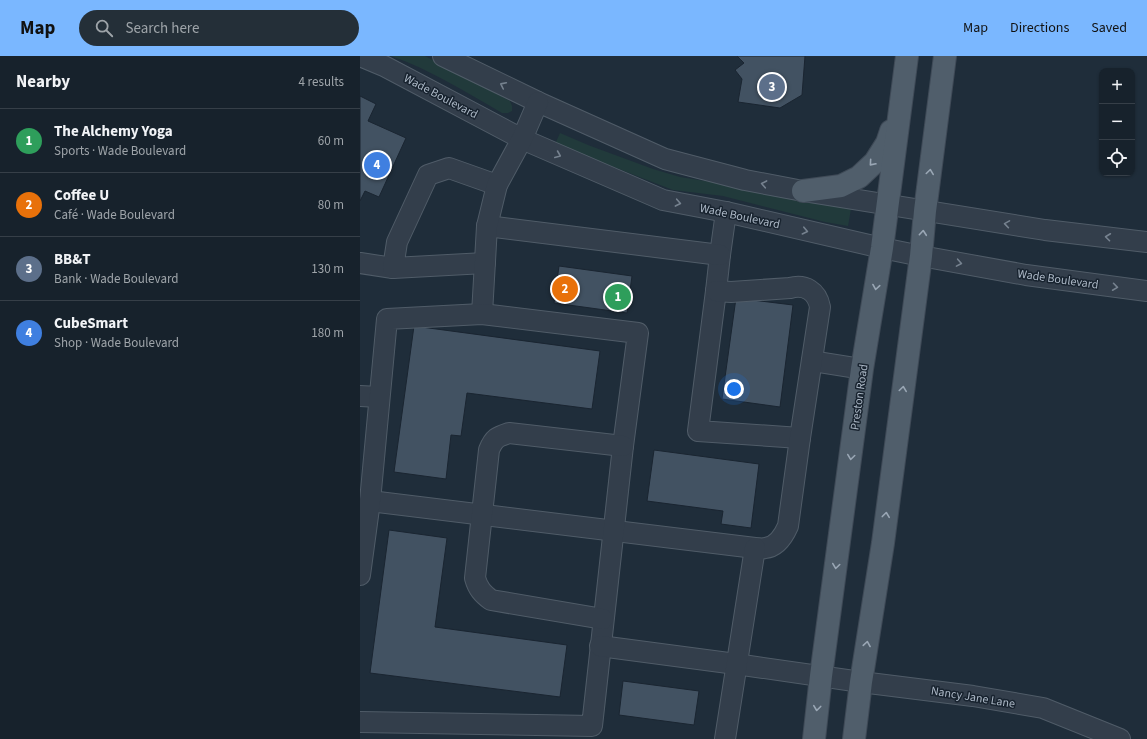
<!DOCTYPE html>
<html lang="en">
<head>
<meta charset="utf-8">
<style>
  :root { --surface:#17222c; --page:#242f38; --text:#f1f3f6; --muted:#9ea4a9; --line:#363f48; --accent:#7ab7ff }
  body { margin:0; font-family:"Source Sans 3",sans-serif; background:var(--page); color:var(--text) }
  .controls { position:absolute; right:12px; top:12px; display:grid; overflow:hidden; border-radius:8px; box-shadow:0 1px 3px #0004 }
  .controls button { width:36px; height:36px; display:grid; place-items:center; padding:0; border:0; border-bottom:1px solid var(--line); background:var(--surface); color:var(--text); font:20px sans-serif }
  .you { position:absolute; left:374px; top:333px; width:14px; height:14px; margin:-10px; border:3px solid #fff; border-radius:50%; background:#1a73e8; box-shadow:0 0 0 6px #1a73e833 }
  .badge { display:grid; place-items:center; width:26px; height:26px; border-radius:50%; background:var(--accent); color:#fff; font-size:13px; font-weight:700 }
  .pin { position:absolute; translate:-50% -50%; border:2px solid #fff; box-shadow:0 1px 4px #0006 }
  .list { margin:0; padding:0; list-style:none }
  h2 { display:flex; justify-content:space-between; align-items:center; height:52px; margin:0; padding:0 16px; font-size:17px }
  h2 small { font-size:13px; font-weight:400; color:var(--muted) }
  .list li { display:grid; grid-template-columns:26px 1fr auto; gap:12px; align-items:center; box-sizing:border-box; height:64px; padding:0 16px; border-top:1px solid var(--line) }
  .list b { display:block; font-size:15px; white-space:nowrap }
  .list p { margin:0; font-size:13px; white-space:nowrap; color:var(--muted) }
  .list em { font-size:13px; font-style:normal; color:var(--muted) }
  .icon { flex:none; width:22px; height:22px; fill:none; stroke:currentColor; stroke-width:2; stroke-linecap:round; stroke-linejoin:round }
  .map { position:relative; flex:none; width:787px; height:683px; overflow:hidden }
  header { display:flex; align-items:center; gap:24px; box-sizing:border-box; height:56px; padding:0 20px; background:var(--accent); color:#111 }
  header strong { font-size:19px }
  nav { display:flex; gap:22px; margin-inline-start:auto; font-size:14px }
  .search { width:280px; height:36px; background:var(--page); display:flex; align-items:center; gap:10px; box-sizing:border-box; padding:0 14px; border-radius:22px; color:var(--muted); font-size:15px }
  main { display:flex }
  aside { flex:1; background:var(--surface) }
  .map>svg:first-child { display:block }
</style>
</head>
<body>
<header>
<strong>Map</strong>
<div class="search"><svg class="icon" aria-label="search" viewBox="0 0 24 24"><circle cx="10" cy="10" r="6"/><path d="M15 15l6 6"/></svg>Search here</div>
<nav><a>Map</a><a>Directions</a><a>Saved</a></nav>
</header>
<main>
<aside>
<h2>Nearby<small>4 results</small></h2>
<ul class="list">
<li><span class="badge" style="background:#2e9e5b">1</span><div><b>The Alchemy Yoga</b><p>Sports · Wade Boulevard</p></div><em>60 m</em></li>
<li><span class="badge" style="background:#e8710a">2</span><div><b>Coffee U</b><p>Café · Wade Boulevard</p></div><em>80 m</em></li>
<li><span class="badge" style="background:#5c6f8a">3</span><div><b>BB&amp;T</b><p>Bank · Wade Boulevard</p></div><em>130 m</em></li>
<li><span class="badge" style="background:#3f7fe0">4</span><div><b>CubeSmart</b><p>Shop · Wade Boulevard</p></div><em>180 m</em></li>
</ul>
</aside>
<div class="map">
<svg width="787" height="683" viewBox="0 0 787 683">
  <rect width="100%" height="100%" fill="#1f2d3a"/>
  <!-- green -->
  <g fill="#213a3b">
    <path d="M 31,0 L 65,0 L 150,45 L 152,50 L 152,55 L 148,57 L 142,57 C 106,36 71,14 31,0 Z"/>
    <path d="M 200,77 L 228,89 L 293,113 L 320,121 L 371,129 L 418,141 L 491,153 L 488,170 L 465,166 L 363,140 L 313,134 L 197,89 L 196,86 Z"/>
  </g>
  <!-- building -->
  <g fill="#425262" stroke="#1a2531">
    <path d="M 377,0 L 445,0 L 442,39 L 420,52 L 378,46 L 382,23 L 375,14 L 384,7 Z"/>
    <path d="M 0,40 L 16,48 L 8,65 L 46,82 L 19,141 L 5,135 L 0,145 Z"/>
    <path d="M 199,210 L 272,220 L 267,257 L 194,247 Z"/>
    <path d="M 376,242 L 433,249 L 420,351 L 362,343 Z"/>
    <path d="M 54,270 L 240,295 L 232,353 L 107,337 L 101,380 L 91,379 L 86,423 L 34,416 Z"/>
    <path d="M 294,394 L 399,408 L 391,472 L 361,468 L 363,455 L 287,445 Z"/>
    <path d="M 29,474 L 87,482 L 75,571 L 207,589 L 200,641 L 10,617 Z"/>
    <path d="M 263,625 L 339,635 L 334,669 L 259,659 Z"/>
  </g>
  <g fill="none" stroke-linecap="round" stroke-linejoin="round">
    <defs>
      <g id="minor">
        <path d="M 0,0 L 24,10 L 162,83 L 303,144 L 366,156 L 522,192 L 561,200 L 666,219 L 787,235"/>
        <path d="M 83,0 L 178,46 L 305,103 L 385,124 L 443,135 L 685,174 L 787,186"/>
        <path d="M 366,156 L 360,199 L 356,235 L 338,375 L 440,382"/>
        <path d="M 127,170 L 360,199"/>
        <path d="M 0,207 L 33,212"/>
        <path d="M 125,207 L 33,212 L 37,186 L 68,119 L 89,112 L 137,129"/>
        <path d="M 122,258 L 127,170 L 137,129 L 162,83 L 178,46"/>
        <path d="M 452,305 L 502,313"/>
        <path d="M 0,340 L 19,341"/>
        <path d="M 10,445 L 395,492 C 399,492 402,493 405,492 C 417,491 424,479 428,470 L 440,382 L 460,251 C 457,235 445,228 430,232 L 371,236 L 356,235"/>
        <path d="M 0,519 L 10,445 L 27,263 L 122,258 L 278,277 L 263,390 L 232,670 L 0,666"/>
        <path d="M 243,563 L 131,544 C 123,538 118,533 115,522 L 129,394 C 134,382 137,381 149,377 L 263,390"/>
        <path d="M 240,590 L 376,608 L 501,626 L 613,640 L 683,652 L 760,683"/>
        <path d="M 365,683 L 395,492"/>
      </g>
      <g id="major">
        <path d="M 443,135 L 481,130 L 499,121 L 515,106 L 527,87 L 531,75"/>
        <path d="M 454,683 L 461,620 L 502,313 L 522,192 L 547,0"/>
        <path d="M 494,683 L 501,626 L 523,487 L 561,200 L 565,155 L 585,0"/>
      </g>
    </defs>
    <!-- minor casing -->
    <use href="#minor" stroke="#505c68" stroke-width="22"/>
    <!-- major casing -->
    <use href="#major" stroke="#3f4a57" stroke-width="24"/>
    <!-- minor -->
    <use href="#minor" stroke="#333e4b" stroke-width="20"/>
    <!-- major -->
    <use href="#major" stroke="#505e6b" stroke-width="22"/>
  </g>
  <!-- one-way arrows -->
  <defs><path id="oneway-chevron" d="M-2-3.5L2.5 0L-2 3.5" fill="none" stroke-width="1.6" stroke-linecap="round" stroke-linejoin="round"/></defs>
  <g stroke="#76828f">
    <use href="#oneway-chevron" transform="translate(143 29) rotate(-154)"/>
    <use href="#oneway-chevron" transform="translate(198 99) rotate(23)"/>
    <use href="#oneway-chevron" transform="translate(404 128) rotate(-169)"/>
    <use href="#oneway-chevron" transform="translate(318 147) rotate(11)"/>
    <use href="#oneway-chevron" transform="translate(647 168) rotate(-171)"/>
    <use href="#oneway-chevron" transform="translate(445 175) rotate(13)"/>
    <use href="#oneway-chevron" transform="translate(748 181) rotate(-173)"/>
    <use href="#oneway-chevron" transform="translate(599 207) rotate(10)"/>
    <use href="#oneway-chevron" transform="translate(755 231) rotate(8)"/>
  </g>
  <g stroke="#9aa7b5">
    <use href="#oneway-chevron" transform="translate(512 107) rotate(131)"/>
    <use href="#oneway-chevron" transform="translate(570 116) rotate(-82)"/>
    <use href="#oneway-chevron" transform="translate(563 177) rotate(-85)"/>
    <use href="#oneway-chevron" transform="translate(516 231) rotate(99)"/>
    <use href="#oneway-chevron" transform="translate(543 333) rotate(-82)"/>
    <use href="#oneway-chevron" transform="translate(491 401) rotate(98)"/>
    <use href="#oneway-chevron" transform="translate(526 459) rotate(-83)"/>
    <use href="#oneway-chevron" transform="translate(476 510) rotate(98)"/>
    <use href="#oneway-chevron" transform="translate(507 588) rotate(-81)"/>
    <use href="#oneway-chevron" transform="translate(457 652) rotate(97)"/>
  </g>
  <g text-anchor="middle" stroke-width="3" stroke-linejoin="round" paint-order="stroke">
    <!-- street labels -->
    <g font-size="12" fill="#adb9c7" stroke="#18232f">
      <text transform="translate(81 40) rotate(28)" y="4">Wade Boulevard</text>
      <text transform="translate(380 160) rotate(12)" y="4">Wade Boulevard</text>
      <text transform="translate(698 223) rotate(8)" y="4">Wade Boulevard</text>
      <text transform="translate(499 341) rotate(-82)" y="4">Preston Road</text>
      <text transform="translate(613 641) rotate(9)" y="4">Nancy Jane Lane</text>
    </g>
  </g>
</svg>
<div class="controls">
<button>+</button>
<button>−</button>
<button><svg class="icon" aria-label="locate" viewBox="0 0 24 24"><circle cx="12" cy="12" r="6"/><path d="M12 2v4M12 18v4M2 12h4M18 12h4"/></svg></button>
</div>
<div class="you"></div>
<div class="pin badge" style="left:258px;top:241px;background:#2e9e5b">1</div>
<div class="pin badge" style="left:205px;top:233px;background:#e8710a">2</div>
<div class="pin badge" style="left:412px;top:31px;background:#5c6f8a">3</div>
<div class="pin badge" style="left:17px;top:109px;background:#3f7fe0">4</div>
</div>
</main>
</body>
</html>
